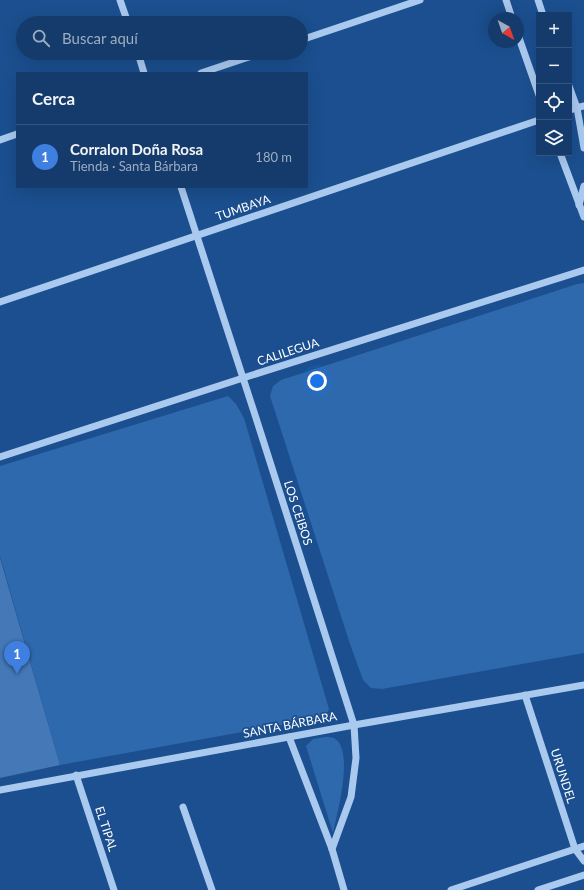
<!DOCTYPE html>
<html lang="es">
<head>
<meta charset="utf-8">
<style>
  :root { --surface:#143b6b; --page:#214673; --text:#f1f3f6; --muted:#9dadc1; --line:#33557e; --accent:#ffd166 }
  body { margin:0; font-family:Lato,sans-serif; background:var(--page); color:var(--text) }
  .controls { position:absolute; right:12px; top:12px; display:grid; overflow:hidden; border-radius:0px; box-shadow:0 4px 16px #0002 }
  .controls button { width:36px; height:36px; display:grid; place-items:center; padding:0; border:0; border-bottom:1px solid var(--line); background:var(--surface); color:var(--text); font:20px sans-serif }
  .compass { position:absolute; left:488px; top:12px; width:36px; height:36px; border-radius:50%; background:var(--surface); box-shadow:0 4px 16px #0002; rotate:140deg }
  .you { position:absolute; left:317px; top:381px; width:14px; height:14px; margin:-10px; border:3px solid #fff; border-radius:50%; background:#1a73e8; box-shadow:0 0 0 6px #1a73e833 }
  .badge { display:grid; place-items:center; width:26px; height:26px; border-radius:50%; background:var(--accent); color:#fff; font-size:13px; font-weight:700 }
  .pin { position:absolute; translate:-50% -33px; filter:drop-shadow(0 1px 2px #0008) }
  .pin::after { content:''; position:absolute; top:21px; width:14px; height:12px; background:inherit; clip-path:polygon(0 0,100% 0,50% 100%) }
  .list { margin:0; padding:0; list-style:none }
  h2 { display:flex; justify-content:space-between; align-items:center; height:52px; margin:0; padding:0 16px; font-size:17px }
  h2 small { font-size:13px; font-weight:400; color:var(--muted) }
  .list li { display:grid; grid-template-columns:26px 1fr auto; gap:12px; align-items:center; box-sizing:border-box; height:64px; padding:0 16px; border-top:1px solid var(--line) }
  .list b { display:block; font-size:15px; white-space:nowrap }
  .list p { margin:0; font-size:13px; white-space:nowrap; color:var(--muted) }
  .list em { font-size:13px; font-style:normal; color:var(--muted) }
  .icon { flex:none; width:22px; height:22px; fill:none; stroke:currentColor; stroke-width:2; stroke-linecap:round; stroke-linejoin:round }
  .map { position:relative; flex:none; width:584px; height:890px; overflow:hidden }
  .search { position:absolute; background:var(--surface); box-shadow:0 4px 16px #0002; left:16px; top:16px; width:292px; height:44px; display:flex; align-items:center; gap:10px; box-sizing:border-box; padding:0 14px; border-radius:22px; color:var(--muted); font-size:15px }
  .panel { position:absolute; background:var(--surface); box-shadow:0 4px 16px #0002; left:16px; top:72px; width:292px; height:116px; border-radius:0px }
  .map>svg:first-child { display:block }
</style>
</head>
<body>
<div class="map">
<svg width="584" height="890" viewBox="0 0 584 890">
  <rect width="100%" height="100%" fill="#1b4f8f"/>
  <!-- green -->
  <g fill="#2e69ad">
    <path d="M 584,283 L 584,653 L 382,689 L 371,688 L 363,680 L 350,644 L 270,396 L 273,386 L 281,380 L 577,284 Z"/>
    <path d="M 228,396 L 236,404 L 244,418 L 329,709 L 326,715 L 320,718 L 60,765 L 0,556 L 0,466 Z"/>
    <path d="M 325,737 C 328,737 331,737 334,738 C 355,750 337,814 333,833 L 306,746 L 313,739 Z"/>
  </g>
  <!-- building -->
  <path fill="#4478b7" d="M 0,558 L 60,765 L 0,778 Z"/>
  <g fill="none" stroke-linecap="round" stroke-linejoin="round">
    <!-- minor -->
    <g stroke="#a9c9ee" stroke-width="7">
      <path d="M 120,0 L 128,23"/>
      <path d="M 506,0 L 512,18"/>
      <path d="M 538,0 L 543,15"/>
      <path d="M 518,35 L 539,95"/>
      <path d="M 301,40 L 420,0"/>
      <path d="M 138,53 L 144,73"/>
      <path d="M 201,73 L 261,53"/>
      <path d="M 569,86 L 577,108 L 584,148"/>
      <path d="M 569,110 L 584,106"/>
      <path d="M 0,140 L 17,134"/>
      <path d="M 560,153 L 584,217"/>
      <path d="M 181,187 L 256,418 L 354,725 L 356,758 L 351,797 L 332,849"/>
      <path d="M 579,205 L 584,186"/>
      <path d="M 0,302 L 539,120"/>
      <path d="M 0,457 L 243,378 L 584,270"/>
      <path d="M 525,695 L 575,849 L 584,861"/>
      <path d="M 289,737 L 332,849 L 344,890"/>
      <path d="M 76,775 L 114,890"/>
      <path d="M 0,790 L 354,725 L 584,685"/>
      <path d="M 183,807 L 212,890"/>
      <path d="M 451,890 L 584,846"/>
      <path d="M 538,890 L 584,875"/>
    </g>
  </g>
  <g text-anchor="middle" stroke-width="3.5" stroke-linejoin="round" paint-order="stroke">
    <!-- street labels -->
    <g font-size="12" fill="#fff" stroke="#1b4f8f">
      <text transform="translate(243 208) rotate(-19)" y="4">TUMBAYA</text>
      <text transform="translate(288 352) rotate(-18)" y="4">CALILEGUA</text>
      <text transform="translate(298 513) rotate(72)" y="4">LOS CEIBOS</text>
      <text transform="translate(290 725) rotate(-11)" y="4">SANTA BÁRBARA</text>
      <text transform="translate(563 776) rotate(72)" y="4">URUNDEL</text>
      <text transform="translate(106 829) rotate(72)" y="4">EL TIPAL</text>
    </g>
  </g>
</svg>
<div class="controls">
<button>+</button>
<button>−</button>
<button><svg class="icon" aria-label="locate" viewBox="0 0 24 24"><circle cx="12" cy="12" r="6"/><path d="M12 2v4M12 18v4M2 12h4M18 12h4"/></svg></button>
<button><svg class="icon" aria-label="layers" viewBox="0 0 24 24"><path d="M12 4l9 5-9 5-9-5zM3 14l9 5 9-5"/></svg></button>
</div>
<svg class="compass" viewBox="-18 -18 36 36"><path d="M0-13l5 13h-10z" fill="#e53935"/><path d="M0 13l5-13h-10z" fill="#9dadc1"/></svg>
<div class="you"></div>
<div class="pin badge" style="left:17px;top:674px;background:#3f7fe0">1</div>
<div class="search"><svg class="icon" aria-label="search" viewBox="0 0 24 24"><circle cx="10" cy="10" r="6"/><path d="M15 15l6 6"/></svg>Buscar aquí</div>
<section class="panel">
<h2>Cerca<small></small></h2>
<ul class="list">
<li><span class="badge" style="background:#3f7fe0">1</span><div><b>Corralon Doña Rosa</b><p>Tienda · Santa Bárbara</p></div><em>180 m</em></li>
</ul>
</section>
</div>
</body>
</html>
